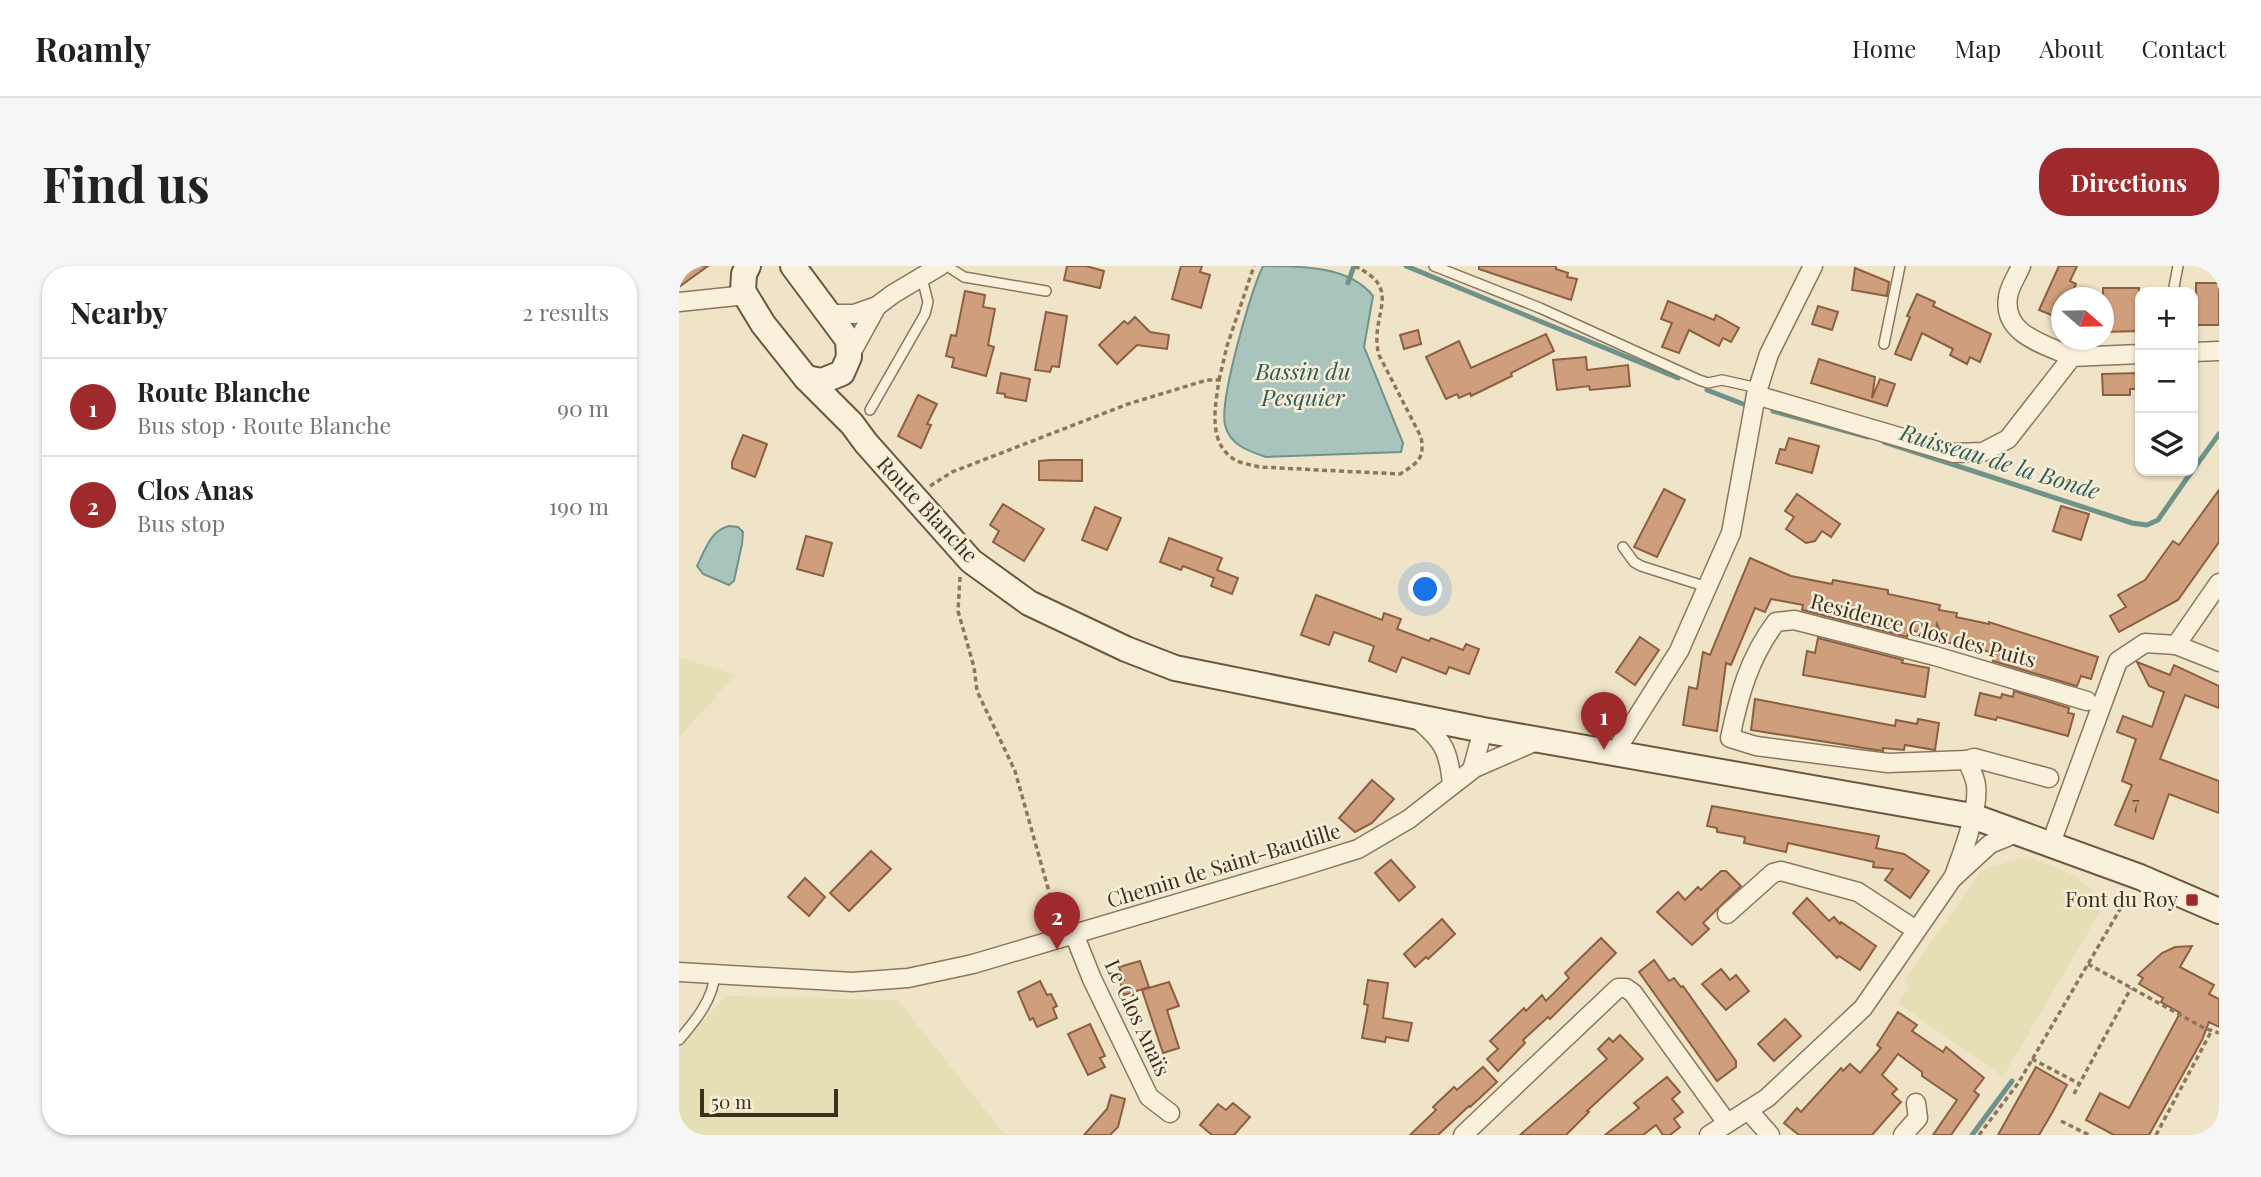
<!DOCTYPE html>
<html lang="en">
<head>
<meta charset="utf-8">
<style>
  :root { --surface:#fff; --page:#f6f6f6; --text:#222; --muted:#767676; --line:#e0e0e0; --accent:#9e2a2b }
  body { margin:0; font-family:"Playfair Display",serif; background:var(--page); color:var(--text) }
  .controls { position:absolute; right:21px; top:21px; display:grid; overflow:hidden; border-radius:14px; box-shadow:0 2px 5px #0004 }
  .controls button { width:63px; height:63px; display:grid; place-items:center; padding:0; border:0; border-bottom:2px solid var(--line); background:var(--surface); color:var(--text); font:35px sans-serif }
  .compass { position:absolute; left:1372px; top:21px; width:63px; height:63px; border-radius:50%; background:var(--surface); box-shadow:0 2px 5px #0004; rotate:110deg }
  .scale { position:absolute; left:21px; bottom:18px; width:138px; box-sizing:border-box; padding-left:7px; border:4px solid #3d2e20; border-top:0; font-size:19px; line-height:24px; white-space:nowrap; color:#3d2e20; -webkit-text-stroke:5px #f7eed8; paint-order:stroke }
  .you { position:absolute; left:747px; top:324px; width:24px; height:24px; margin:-18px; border:5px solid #fff; border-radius:50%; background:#1a73e8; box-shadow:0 0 0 10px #1a73e833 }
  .badge { display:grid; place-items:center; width:46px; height:46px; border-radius:50%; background:var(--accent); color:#fff; font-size:23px; font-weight:700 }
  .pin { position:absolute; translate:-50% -58px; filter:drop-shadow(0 2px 4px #0008) }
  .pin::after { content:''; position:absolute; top:37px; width:24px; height:21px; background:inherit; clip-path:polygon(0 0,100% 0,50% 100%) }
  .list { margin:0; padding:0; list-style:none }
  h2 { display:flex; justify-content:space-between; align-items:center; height:91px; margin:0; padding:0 28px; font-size:30px }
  h2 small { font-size:23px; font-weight:400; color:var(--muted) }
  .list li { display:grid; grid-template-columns:46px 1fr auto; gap:21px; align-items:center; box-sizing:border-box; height:98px; padding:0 28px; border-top:2px solid var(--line) }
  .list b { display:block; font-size:26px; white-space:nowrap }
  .list p { margin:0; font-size:23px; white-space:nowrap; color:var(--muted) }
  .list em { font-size:23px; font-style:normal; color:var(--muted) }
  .icon { flex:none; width:38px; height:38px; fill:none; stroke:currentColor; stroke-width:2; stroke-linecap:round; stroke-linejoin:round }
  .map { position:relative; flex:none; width:1540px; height:869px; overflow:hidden; border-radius:28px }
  header { display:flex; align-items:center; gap:42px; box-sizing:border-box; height:98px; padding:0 35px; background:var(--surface); border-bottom:2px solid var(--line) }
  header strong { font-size:33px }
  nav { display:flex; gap:38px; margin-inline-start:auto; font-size:24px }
  .intro { display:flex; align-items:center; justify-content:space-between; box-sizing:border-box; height:168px; padding:0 42px }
  h1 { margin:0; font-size:49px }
  .button { padding:18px 32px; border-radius:28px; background:var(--accent); color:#fff; font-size:24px; font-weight:700 }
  main { display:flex; gap:42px; padding:0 42px }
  aside { flex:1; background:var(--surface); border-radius:28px; box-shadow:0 2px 5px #0004 }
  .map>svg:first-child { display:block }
</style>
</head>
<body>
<header>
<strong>Roamly</strong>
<nav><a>Home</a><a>Map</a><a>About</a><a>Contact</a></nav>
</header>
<div class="intro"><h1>Find us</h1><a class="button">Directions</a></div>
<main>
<aside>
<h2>Nearby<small>2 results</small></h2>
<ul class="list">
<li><span class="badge">1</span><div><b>Route Blanche</b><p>Bus stop · Route Blanche</p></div><em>90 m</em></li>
<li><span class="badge">2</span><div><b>Clos Anas</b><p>Bus stop</p></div><em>190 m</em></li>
</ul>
</aside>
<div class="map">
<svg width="1540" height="869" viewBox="0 0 1540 869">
  <rect width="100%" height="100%" fill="#f0e4c8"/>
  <!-- farmland -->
  <g fill="#e6deb5">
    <path d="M 0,391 L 57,409 L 0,471 Z"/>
    <path d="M 1349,590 L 1395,609 L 1416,626 L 1425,639 L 1324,811 L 1219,737 L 1230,722 L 1225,715 L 1303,604 Z"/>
    <path d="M 47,730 L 219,734 L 326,869 L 0,869 L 0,780 Z"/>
  </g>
  <!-- water -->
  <g fill="#a9c4bc" stroke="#6f938a" stroke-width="2">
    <path d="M 584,0 C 622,0 671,0 694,30 L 685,81 L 724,177 L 722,186 L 587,191 C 569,185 551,179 546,159 C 540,134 572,25 584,0 Z"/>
    <path d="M 50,260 L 59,261 L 64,266 L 63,278 L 55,315 L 50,319 L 24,308 L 18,300 C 26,284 32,264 50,260 Z"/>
  </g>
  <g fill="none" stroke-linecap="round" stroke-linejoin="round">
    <!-- stream -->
    <g stroke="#6f938a" stroke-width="5">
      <path d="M 727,0 L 999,112"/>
      <path d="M 669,17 L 675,0"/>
      <path d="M 1028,124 L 1064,138"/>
      <path d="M 1094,145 L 1189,171"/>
      <path d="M 1205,176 L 1453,257 L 1468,259 L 1479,254 L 1513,205"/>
      <path d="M 1514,204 L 1540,168"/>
      <path d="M 1293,869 L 1333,815"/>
    </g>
  </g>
  <!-- building -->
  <g fill="#cf9f7d" stroke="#8d5f41" stroke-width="2">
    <path d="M 0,0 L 29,0 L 0,21 Z"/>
    <path d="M 388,0 L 407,0 L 425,5 L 421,22 L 385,14 Z"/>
    <path d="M 502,0 L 523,0 L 521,6 L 531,9 L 522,42 L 493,33 Z"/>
    <path d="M 800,0 L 877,0 L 877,3 L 889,7 L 888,11 L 898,13 L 892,34 L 800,3 Z"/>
    <path d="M 1380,0 L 1398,0 L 1391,15 L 1397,18 L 1391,32 L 1382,32 L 1382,53 L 1360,44 Z"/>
    <path d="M 1176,2 L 1210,16 L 1208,30 L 1173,24 Z"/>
    <rect x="1517" y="17" width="23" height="42"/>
    <path d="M 1424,22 L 1460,22 L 1461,65 L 1424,66 Z"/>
    <path d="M 286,25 L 306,29 L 304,41 L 316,43 L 309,79 L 315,81 L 307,110 L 273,101 L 275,92 L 267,90 L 272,69 L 277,70 Z"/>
    <path d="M 1238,28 L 1256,36 L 1254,40 L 1312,68 L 1301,96 L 1291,91 L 1288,98 L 1271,89 L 1274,83 L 1243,67 L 1232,94 L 1216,88 L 1231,51 L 1228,50 Z"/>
    <path d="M 989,35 L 1035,54 L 1037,49 L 1060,62 L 1052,76 L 1044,72 L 1040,80 L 1010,64 L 1000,87 L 983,81 L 993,57 L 982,53 Z"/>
    <path d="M 1139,40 L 1159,46 L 1153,64 L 1133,58 Z"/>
    <path d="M 367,46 L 388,50 L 380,101 L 373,100 L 371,106 L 356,104 Z"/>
    <path d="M 456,51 L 471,66 L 490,69 L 488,83 L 458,79 L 438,98 L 420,79 L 445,55 L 449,58 Z"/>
    <path d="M 739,64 L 742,78 L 725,83 L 721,69 Z"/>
    <path d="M 867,68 L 875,85 L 832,107 L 833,110 L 792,130 L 791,127 L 780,132 L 778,128 L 767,133 L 747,91 L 780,75 L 792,102 Z"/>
    <path d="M 907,91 L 908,104 L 949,99 L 951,120 L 911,124 L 910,120 L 878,124 L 874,94 Z"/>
    <path d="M 1140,93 L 1196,111 L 1193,132 L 1201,113 L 1216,118 L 1208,140 L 1132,117 Z"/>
    <path d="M 322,107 L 351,113 L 347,135 L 326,131 L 326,128 L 318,127 Z"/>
    <path d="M 1461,107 L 1461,123 L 1451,123 L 1451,129 L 1424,129 L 1423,108 Z"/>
    <path d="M 239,129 L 258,138 L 248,158 L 252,159 L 242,182 L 219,170 Z"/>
    <path d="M 64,169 L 88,178 L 76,211 L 53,202 L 53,196 Z"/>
    <path d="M 1110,172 L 1140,180 L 1133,207 L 1097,197 L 1101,183 L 1106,184 Z"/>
    <path d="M 372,194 L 403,194 L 403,215 L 360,214 L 360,195 Z"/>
    <path d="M 985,223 L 1006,234 L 978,291 L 955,281 Z"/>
    <path d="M 1540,224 L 1540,276 L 1499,334 L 1440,366 L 1431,350 L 1447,341 L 1439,329 L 1466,314 L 1494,275 L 1500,279 Z"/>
    <path d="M 1118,228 L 1161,258 L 1152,271 L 1143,265 L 1136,275 L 1127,277 L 1107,263 L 1115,251 L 1106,245 Z"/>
    <path d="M 324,238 L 365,263 L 345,295 L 314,276 L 320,265 L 311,259 Z"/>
    <path d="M 1382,240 L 1410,248 L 1402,274 L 1374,265 Z"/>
    <path d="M 416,241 L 442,252 L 428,284 L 403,274 Z"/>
    <path d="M 127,270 L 153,277 L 144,310 L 118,303 Z"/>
    <path d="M 490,272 L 543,292 L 538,304 L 559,312 L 553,328 L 532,320 L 535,312 L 504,300 L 502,304 L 481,296 Z"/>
    <path d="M 1071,292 L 1112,310 L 1153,318 L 1154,314 L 1209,324 L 1209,328 L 1261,339 L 1260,344 L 1278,347 L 1277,351 L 1310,358 L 1310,356 L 1419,391 L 1412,413 L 1402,410 L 1398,420 L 1314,395 L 1316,387 L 1262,375 L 1263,370 L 1258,358 L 1256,369 L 1230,364 L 1228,371 L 1123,344 L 1124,339 L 1092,333 L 1086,346 L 1076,342 L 1052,399 L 1047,397 L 1038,465 L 1004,459 L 1010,421 L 1018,423 L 1024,386 L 1031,389 Z"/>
    <path d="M 637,329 L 703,354 L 705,347 L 722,353 L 718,363 L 750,375 L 752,372 L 784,384 L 787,378 L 800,383 L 790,408 L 770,401 L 767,408 L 723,391 L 717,406 L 690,395 L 695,380 L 655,366 L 650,379 L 622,369 Z"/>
    <path d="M 961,371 L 980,384 L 956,419 L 937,406 Z"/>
    <path d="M 1139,372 L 1224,394 L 1223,397 L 1250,402 L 1246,431 L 1124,409 L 1128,385 L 1136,387 Z"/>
    <path d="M 1458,396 L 1491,409 L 1495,399 L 1540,420 L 1540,442 L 1506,429 L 1481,493 L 1540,515 L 1540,547 L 1490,528 L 1474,573 L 1436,559 L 1453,519 L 1443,515 L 1457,473 L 1438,466 L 1444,450 L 1473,461 L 1485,426 L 1470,420 Z"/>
    <path d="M 1335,425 L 1390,442 L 1389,447 L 1395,448 L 1389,470 L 1318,451 L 1317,454 L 1296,449 L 1301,427 L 1322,432 L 1323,428 L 1334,431 Z"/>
    <path d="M 1076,433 L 1216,460 L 1217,454 L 1238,458 L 1239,453 L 1260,457 L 1256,484 L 1226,479 L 1225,484 L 1204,482 L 1204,485 L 1072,464 Z"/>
    <path d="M 693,514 L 715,533 L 693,557 L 676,566 L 660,552 Z"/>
    <path d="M 1033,540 L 1200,570 L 1197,582 L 1225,588 L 1250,605 L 1231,632 L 1206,614 L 1214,603 L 1194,601 L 1195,596 L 1109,577 L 1107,586 L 1065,577 L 1066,571 L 1038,566 L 1038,562 L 1028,560 Z"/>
    <path d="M 192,585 L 212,603 L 170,645 L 151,627 Z"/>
    <path d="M 712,594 L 736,621 L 720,635 L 696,607 Z"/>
    <path d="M 1042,605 L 1047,605 L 1062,620 L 1024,657 L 1030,663 L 1013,679 L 978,646 L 999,626 L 1006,634 L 1019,621 L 1022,624 Z"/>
    <path d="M 126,612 L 146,631 L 130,650 L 109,631 Z"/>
    <path d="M 1128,632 L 1150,655 L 1155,651 L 1161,658 L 1162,656 L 1197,680 L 1181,704 L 1160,690 L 1158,692 L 1114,647 Z"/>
    <path d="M 763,653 L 776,668 L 749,693 L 747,691 L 736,701 L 725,688 Z"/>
    <path d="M 922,672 L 937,687 L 871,753 L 869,751 L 844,774 L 846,777 L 819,805 L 808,793 L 819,783 L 811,775 L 845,742 L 847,745 L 863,729 L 867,735 L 890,712 L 886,707 Z"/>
    <path d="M 1513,680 L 1501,701 L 1535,719 L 1530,728 L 1540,733 L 1540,761 L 1530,756 L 1523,774 L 1470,869 L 1435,869 L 1407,854 L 1421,827 L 1450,842 L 1501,747 L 1482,736 L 1484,732 L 1460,718 L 1464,712 L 1459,709 L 1483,687 L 1496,681 Z"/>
    <path d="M 975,694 L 990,715 L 995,712 L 1002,721 L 1004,720 L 1057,795 L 1057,801 L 1038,815 L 960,706 Z"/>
    <path d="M 461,695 L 470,721 L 445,729 L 441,715 L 445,714 L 440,701 Z"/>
    <path d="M 1042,703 L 1051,714 L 1057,709 L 1070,725 L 1047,744 L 1023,718 Z"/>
    <path d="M 689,714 L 709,717 L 704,752 L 733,757 L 729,775 L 707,771 L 706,776 L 683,772 L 689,739 L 685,738 Z"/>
    <path d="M 361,715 L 368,729 L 372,728 L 378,740 L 374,742 L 378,752 L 358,761 L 354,752 L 351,754 L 339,726 Z"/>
    <path d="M 490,716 L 500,740 L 488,744 L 500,782 L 484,787 L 463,724 Z"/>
    <path d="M 1219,746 L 1238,759 L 1233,765 L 1264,786 L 1267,781 L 1305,812 L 1295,825 L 1300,829 L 1272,869 L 1254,869 L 1278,834 L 1243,810 L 1243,806 L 1219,788 L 1203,809 L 1218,823 L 1213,828 L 1222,836 L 1193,869 L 1120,869 L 1105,857 L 1118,842 L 1122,846 L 1162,802 L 1164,805 L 1171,798 L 1181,807 L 1202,782 L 1198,779 Z"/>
    <path d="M 1106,753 L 1122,770 L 1095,795 L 1079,778 Z"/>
    <path d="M 411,758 L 426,790 L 421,792 L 426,801 L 409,809 L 389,768 Z"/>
    <path d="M 941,769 L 964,793 L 908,845 L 910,846 L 887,869 L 841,869 L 928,793 L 919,783 L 930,772 L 934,776 Z"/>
    <path d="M 804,801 L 818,816 L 791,841 L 790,840 L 759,869 L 731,869 L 757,844 L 754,841 L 775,821 L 778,824 Z"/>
    <path d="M 1357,801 L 1388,819 L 1373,847 L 1360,869 L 1319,869 Z"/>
    <path d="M 988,811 L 1001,826 L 993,833 L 1004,846 L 995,853 L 1001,861 L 991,869 L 984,869 L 977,859 L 964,869 L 926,869 L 960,842 L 955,837 Z"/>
    <path d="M 432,829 L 446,833 L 439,861 L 431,869 L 405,869 L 428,843 Z"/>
    <path d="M 554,837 L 571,851 L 555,869 L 533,869 L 521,859 L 539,838 L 547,844 Z"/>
  </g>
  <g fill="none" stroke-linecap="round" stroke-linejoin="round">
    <defs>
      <g id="lane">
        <path d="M 268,0 L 285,11 L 367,25"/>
        <path d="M 755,0 L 861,42 L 1020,114 L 1029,117 L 1043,114 L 1079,122"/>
        <path d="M 1494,26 L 1499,0"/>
        <path d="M 1205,78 L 1221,0"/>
        <path d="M 191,144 L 246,48 L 249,36 L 243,12"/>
        <path d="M 944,281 L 955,296 L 962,300 L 1028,321"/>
        <path d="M 0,774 C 16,755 34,734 36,708"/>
      </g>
      <g id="street">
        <path d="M 1342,0 C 1338,10 1330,21 1329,31 C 1323,69 1366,78 1393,91"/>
        <path d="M 0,36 L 67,29"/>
        <path d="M 150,48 L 175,48 L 198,40 L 214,28 L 261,0"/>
        <path d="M 1514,86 L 1540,85"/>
        <path d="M 170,91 L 198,40"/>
        <path d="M 1077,129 L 1275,187 L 1304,186 L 1329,173 L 1393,91 L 1461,88"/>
        <path d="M 1497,379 L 1540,317"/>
        <path d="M 737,452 C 764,474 770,484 773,519"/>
        <path d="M 936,486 L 1000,385 L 1052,267 L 1077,129 L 1090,88 L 1134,0"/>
        <path d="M 1288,494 L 1209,497 L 1077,480 L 1051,472 C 1060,429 1070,392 1097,356 L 1115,354 L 1256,390 L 1408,435"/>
        <path d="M 793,503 L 860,474"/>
        <path d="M 1372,577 L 1439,395 L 1466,377 L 1497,379 L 1540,396"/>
        <path d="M 1275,610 C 1284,585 1300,545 1297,519 C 1296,511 1291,502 1288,494 L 1295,492 L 1370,512"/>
        <path d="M 1048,648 L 1094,607 L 1102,605 L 1179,626 L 1237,664"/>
        <path d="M 395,668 L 413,713 L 470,831 L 491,847"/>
        <path d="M 0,706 L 173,716 L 229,712 L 294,698 L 618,602 L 679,583 L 730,553 L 793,504 L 804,464"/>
        <path d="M 1069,844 L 1091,869"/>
        <path d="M 784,869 L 939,722 L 947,722 L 954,727 L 1048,857"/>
        <path d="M 1030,869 L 1088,832 L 1184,742 L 1273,613 L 1311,578 L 1340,566"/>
        <path d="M 1224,869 L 1239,852 L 1237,837"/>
      </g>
      <g id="secondary">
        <path d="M 69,0 L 65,8 L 64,25 L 84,58 L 127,112 L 173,158 L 187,177 L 292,295 L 350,337 L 447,383 L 496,402 L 804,464 L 1293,550 L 1461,611 L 1540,645"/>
        <path d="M 114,0 L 169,74 L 170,91 L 163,107 L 143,115 L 127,112"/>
      </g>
    </defs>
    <!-- lane casing -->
    <use href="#lane" stroke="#8d765c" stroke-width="12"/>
    <!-- street casing -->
    <use href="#street" stroke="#8d765c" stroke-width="21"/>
    <!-- secondary casing -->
    <use href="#secondary" stroke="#6f573f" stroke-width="28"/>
    <!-- path -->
    <g stroke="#8d765c" stroke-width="3.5" stroke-dasharray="5 3.5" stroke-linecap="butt">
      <path d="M 540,114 L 548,80 L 575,0"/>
      <path d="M 251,220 L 273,206 L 449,138 L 528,114 L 540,114 C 536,142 528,179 558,195 C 565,198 573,199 580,201 L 721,208 C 739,197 746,192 742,171 L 700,89 C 689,49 727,23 675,0"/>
      <path d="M 281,311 L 279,345 L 295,401 L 298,425 L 336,505 L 378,654"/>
      <path d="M 1409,698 L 1525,762 L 1540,767"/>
      <path d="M 1353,793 L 1401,818"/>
      <path d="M 1395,828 L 1452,722"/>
      <path d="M 1382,855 L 1410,869"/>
      <path d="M 1300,869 L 1340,816 L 1447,633"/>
      <path d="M 1477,869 L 1533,764"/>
    </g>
    <!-- lane -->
    <use href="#lane" stroke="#faf1dc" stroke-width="9"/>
    <!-- street -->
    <use href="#street" stroke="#faf1dc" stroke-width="18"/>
    <!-- secondary -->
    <use href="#secondary" stroke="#faf1dc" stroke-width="24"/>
  </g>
  <!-- markers -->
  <rect fill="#9e2a2b" stroke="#f7eed8" stroke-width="2.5" x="1506" y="627" width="14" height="14" rx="3.5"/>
  <g text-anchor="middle" stroke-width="5" stroke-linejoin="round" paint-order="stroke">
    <!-- number labels -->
    <g font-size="18" fill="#624a37">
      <text x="1457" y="544">7</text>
    </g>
    <!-- street labels -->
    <g font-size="21" fill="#3d2e20" stroke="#f7eed8">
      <text transform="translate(248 244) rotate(47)" y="7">Route Blanche</text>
      <text transform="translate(1244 365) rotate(15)" y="7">Residence Clos des Puits</text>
      <text transform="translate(545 600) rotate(-17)" y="7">Chemin de Saint-Baudille</text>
      <text transform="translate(458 752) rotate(65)" y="7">Le Clos Anaïs</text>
    </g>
    <!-- poi labels -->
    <g font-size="21" fill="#3d2e20" stroke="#f7eed8" text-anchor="end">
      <text x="1499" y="641">Font du Roy</text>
    </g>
    <!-- water labels -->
    <g font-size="23" font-style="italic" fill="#2f5d5a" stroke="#f7eed8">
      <text x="624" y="114">Bassin du<tspan x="624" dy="26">Pesquier</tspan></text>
      <text transform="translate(1321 196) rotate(17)" y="8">Ruisseau de la Bonde</text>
    </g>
  </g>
</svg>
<div class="controls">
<button>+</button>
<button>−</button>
<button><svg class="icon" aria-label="layers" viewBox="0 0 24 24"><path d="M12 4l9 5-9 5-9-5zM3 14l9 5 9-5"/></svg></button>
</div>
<svg class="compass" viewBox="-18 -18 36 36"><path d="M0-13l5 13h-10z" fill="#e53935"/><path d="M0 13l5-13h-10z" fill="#767676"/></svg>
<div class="scale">50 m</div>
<div class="you"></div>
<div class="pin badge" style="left:925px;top:484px">1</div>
<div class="pin badge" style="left:378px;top:684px">2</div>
</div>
</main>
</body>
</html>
